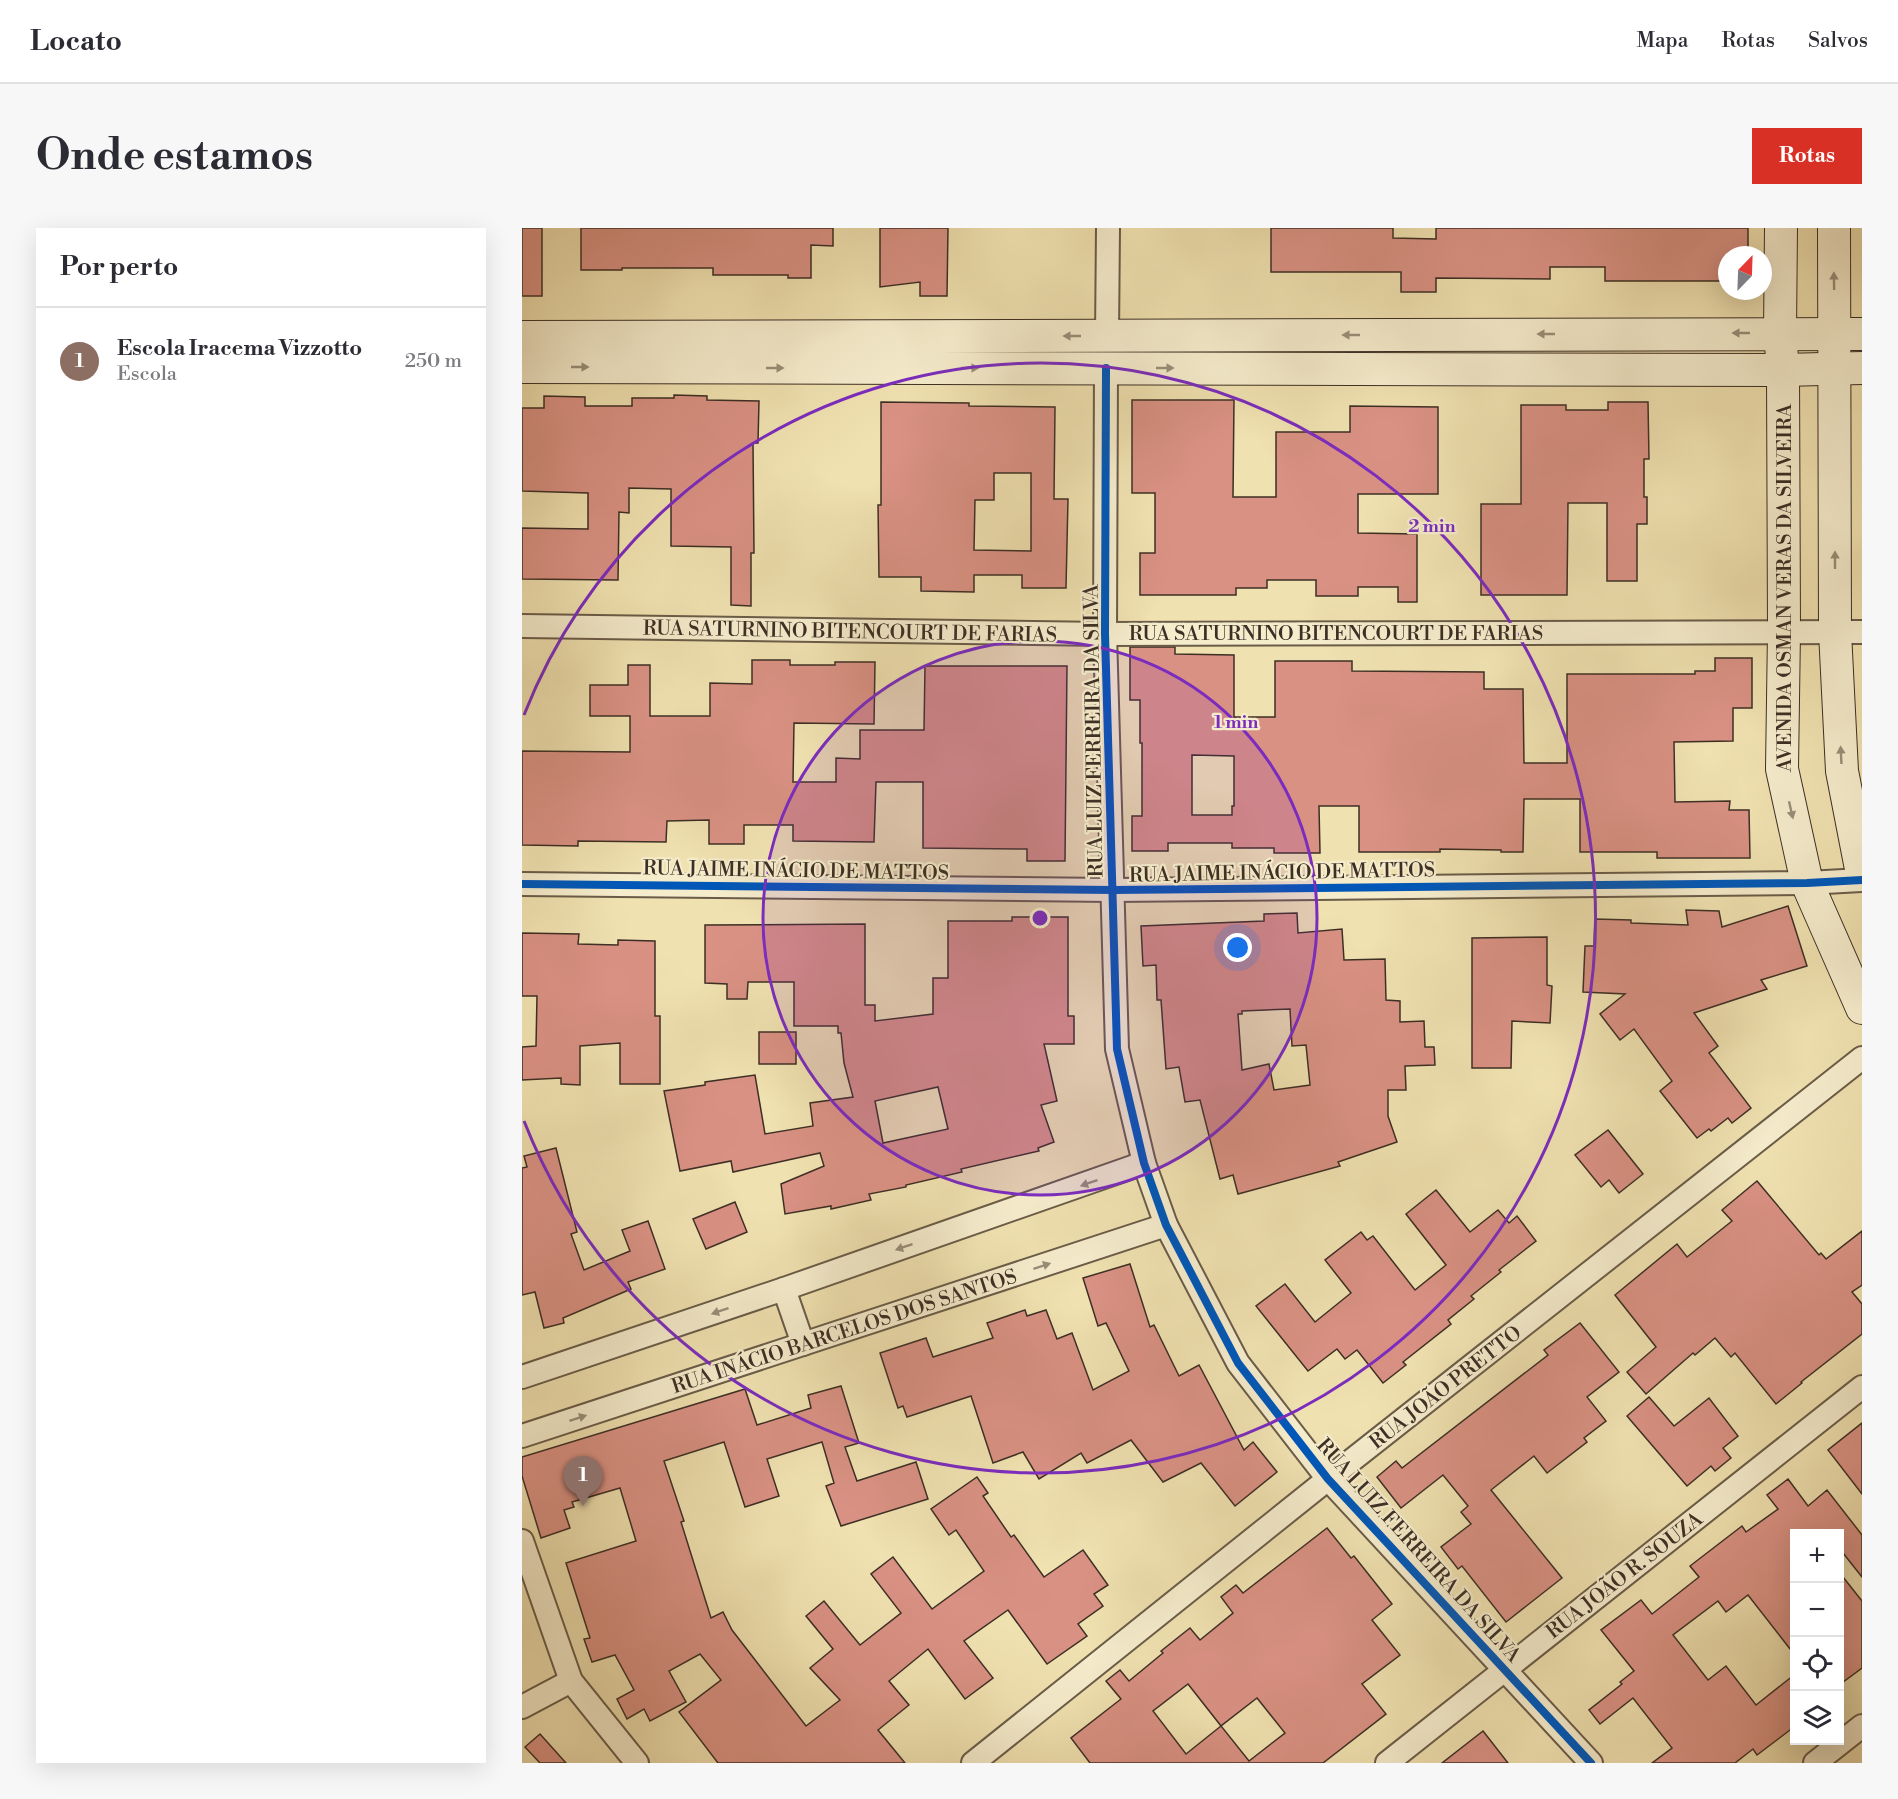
<!DOCTYPE html>
<html lang="pt">
<head>
<meta charset="utf-8">
<style>
  :root { --surface:#fff; --page:#f7f7f7; --text:#2b2b33; --muted:#7c7c81; --line:#e1e1e2; --accent:#d93025 }
  body { margin:0; font-family:"Libre Bodoni",serif; background:var(--page); color:var(--text) }
  .controls { position:absolute; right:18px; bottom:18px; display:grid; overflow:hidden; border-radius:0px; box-shadow:0 6px 24px #0002 }
  .controls button { width:54px; height:54px; display:grid; place-items:center; padding:0; border:0; border-bottom:2px solid var(--line); background:var(--surface); color:var(--text); font:30px sans-serif }
  .compass { position:absolute; left:1196px; top:18px; width:54px; height:54px; border-radius:50%; background:var(--surface); box-shadow:0 6px 24px #0002; rotate:23deg }
  .you { position:absolute; left:716px; top:720px; width:21px; height:21px; margin:-15px; border:4px solid #fff; border-radius:50%; background:#1a73e8; box-shadow:0 0 0 9px #1a73e833 }
  .badge { display:grid; place-items:center; width:39px; height:39px; border-radius:50%; background:var(--accent); color:#fff; font-size:20px; font-weight:700 }
  .pin { position:absolute; translate:-50% -50px; filter:drop-shadow(0 2px 3px #0008) }
  .pin::after { content:''; position:absolute; top:32px; width:21px; height:18px; background:inherit; clip-path:polygon(0 0,100% 0,50% 100%) }
  .list { margin:0; padding:0; list-style:none }
  h2 { display:flex; justify-content:space-between; align-items:center; height:78px; margin:0; padding:0 24px; font-size:26px }
  h2 small { font-size:20px; font-weight:400; color:var(--muted) }
  .list li { display:grid; grid-template-columns:39px 1fr auto; gap:18px; align-items:center; box-sizing:border-box; height:108px; padding:0 24px; border-top:2px solid var(--line) }
  .list b { display:block; font-size:22px; white-space:nowrap }
  .list p { margin:0; font-size:20px; white-space:nowrap; color:var(--muted) }
  .list em { font-size:20px; font-style:normal; color:var(--muted) }
  .icon { flex:none; width:33px; height:33px; fill:none; stroke:currentColor; stroke-width:2; stroke-linecap:round; stroke-linejoin:round }
  .map { position:relative; flex:none; width:1340px; height:1535px; overflow:hidden; border-radius:0px }
  header { display:flex; align-items:center; gap:36px; box-sizing:border-box; height:84px; padding:0 30px; background:var(--surface); border-bottom:2px solid var(--line) }
  header strong { font-size:28px }
  nav { display:flex; gap:33px; margin-inline-start:auto; font-size:21px }
  .intro { display:flex; align-items:center; justify-content:space-between; box-sizing:border-box; height:144px; padding:0 36px }
  h1 { margin:0; font-size:42px }
  .button { padding:15px 27px; border-radius:0px; background:var(--accent); color:#fff; font-size:21px; font-weight:700 }
  main { display:flex; gap:36px; padding:0 36px }
  aside { flex:1; background:var(--surface); border-radius:0px; box-shadow:0 6px 24px #0002 }
  .map>svg:first-child { display:block }
</style>
</head>
<body>
<header>
<strong>Locato</strong>
<nav><a>Mapa</a><a>Rotas</a><a>Salvos</a></nav>
</header>
<div class="intro"><h1>Onde estamos</h1><a class="button">Rotas</a></div>
<main>
<aside>
<h2>Por perto<small></small></h2>
<ul class="list">
<li><span class="badge" style="background:#8d6e63">1</span><div><b>Escola Iracema Vizzotto</b><p>Escola</p></div><em>250 m</em></li>
</ul>
</aside>
<div class="map">
<svg width="1340" height="1535" viewBox="0 0 1340 1535">
  <rect width="100%" height="100%" fill="#f0e1b0"/>
  <filter id="stains"><feTurbulence type="fractalNoise" baseFrequency=".00333" numOctaves="4"/><feColorMatrix values="0 0 0 0 .2 0 0 0 0 .09 0 0 0 0 .02 0 0 0 .5 -.17"/></filter>
  <radialGradient id="worn" r=".72"><stop offset=".6" stop-color="#630" stop-opacity="0"/><stop offset="1" stop-color="#630" stop-opacity=".3"/></radialGradient>
  <!-- building -->
  <g fill="#d99183" stroke="#3d2f25" stroke-width="1.5" fill-rule="evenodd">
    <rect x="0" y="0" width="20" height="68"/>
    <path d="M 59,0 L 311,0 L 311,18 L 289,17 L 289,50 L 266,50 L 266,47 L 191,47 L 191,40 L 100,40 L 100,42 L 59,42 Z"/>
    <path d="M 358,0 L 426,0 L 425,68 L 398,68 L 398,54 L 358,59 Z"/>
    <path d="M 749,0 L 871,0 L 871,10 L 914,11 L 914,0 L 1226,0 L 1226,27 L 1205,27 L 1205,53 L 1083,53 L 1083,39 L 1028,39 L 1028,51 L 914,50 L 914,64 L 879,64 L 879,44 L 749,44 Z"/>
    <path d="M 152,167 L 185,168 L 185,172 L 237,173 L 236,215 L 231,215 L 232,325 L 229,325 L 229,378 L 209,377 L 209,319 L 149,318 L 149,261 L 107,260 L 107,285 L 97,284 L 96,352 L 0,351 L 0,300 L 66,301 L 66,265 L 0,263 L 0,180 L 22,180 L 22,168 L 63,169 L 63,178 L 110,178 L 110,170 L 152,170 Z"/>
    <path d="M 610,172 L 712,172 L 711,269 L 754,269 L 754,204 L 828,204 L 828,178 L 916,179 L 916,266 L 836,266 L 836,305 L 895,306 L 895,374 L 876,374 L 876,359 L 836,359 L 836,368 L 794,368 L 794,352 L 745,352 L 745,360 L 714,360 L 714,367 L 618,367 L 618,325 L 633,325 L 633,265 L 610,265 Z"/>
    <path d="M 359,174 L 447,175 L 447,178 L 533,179 L 532,271 L 546,271 L 544,360 L 500,360 L 500,347 L 452,347 L 452,364 L 399,363 L 399,349 L 357,349 L 356,277 L 359,277 ZM 472,245 L 509,245 L 509,323 L 452,322 L 453,272 L 472,272 Z"/>
    <path d="M 1086,174 L 1126,174 L 1127,231 L 1122,231 L 1122,269 L 1125,269 L 1125,296 L 1115,296 L 1115,353 L 1085,353 L 1085,275 L 1046,275 L 1045,367 L 959,367 L 959,276 L 999,276 L 999,177 L 1044,177 L 1044,182 L 1086,182 Z"/>
    <path d="M 608,419 L 653,419 L 653,426 L 712,427 L 712,489 L 753,489 L 753,433 L 830,433 L 830,443 L 962,444 L 962,461 L 1001,461 L 1002,535 L 1045,535 L 1045,446 L 1173,446 L 1173,443 L 1193,443 L 1193,430 L 1230,430 L 1230,480 L 1211,480 L 1211,513 L 1152,514 L 1153,574 L 1208,573 L 1207,582 L 1227,582 L 1228,630 L 1135,630 L 1135,624 L 1058,624 L 1058,571 L 1002,571 L 1001,624 L 979,624 L 979,622 L 918,621 L 918,624 L 837,624 L 837,578 L 797,578 L 798,625 L 752,625 L 752,620 L 710,620 L 710,615 L 646,615 L 646,623 L 610,623 L 610,588 L 620,588 L 620,515 L 618,515 L 618,472 L 608,472 ZM 670,527 L 712,528 L 712,578 L 710,578 L 710,587 L 670,587 Z"/>
    <path d="M 230,432 L 268,432 L 268,437 L 313,437 L 313,434 L 353,434 L 352,496 L 272,495 L 271,554 L 314,554 L 314,530 L 338,531 L 338,502 L 402,502 L 403,438 L 545,438 L 543,633 L 505,633 L 505,621 L 401,620 L 401,554 L 354,554 L 352,614 L 271,613 L 271,597 L 222,597 L 222,616 L 187,616 L 187,592 L 145,593 L 144,614 L 56,613 L 56,618 L 0,617 L 0,523 L 108,524 L 108,488 L 68,488 L 68,457 L 106,457 L 106,437 L 128,437 L 128,488 L 188,488 L 188,455 L 230,456 Z"/>
    <path d="M 1266,678 L 1285,738 L 1239,752 L 1245,761 L 1172,785 L 1196,818 L 1187,825 L 1229,880 L 1210,895 L 1206,890 L 1189,903 L 1187,901 L 1175,910 L 1138,863 L 1150,853 L 1112,801 L 1098,812 L 1078,786 L 1103,766 L 1061,764 L 1063,718 L 1072,718 L 1073,691 L 1109,692 L 1109,695 L 1166,697 L 1164,682 L 1197,683 L 1200,699 Z"/>
    <path d="M 775,685 L 776,705 L 820,701 L 822,732 L 863,731 L 864,772 L 878,773 L 878,794 L 902,793 L 903,819 L 912,819 L 913,837 L 883,838 L 884,862 L 866,862 L 866,888 L 875,914 L 816,934 L 818,938 L 716,966 L 711,947 L 698,951 L 678,872 L 663,874 L 657,839 L 644,841 L 639,772 L 635,772 L 634,737 L 621,738 L 619,698 L 742,693 L 742,686 ZM 768,781 L 770,818 L 784,817 L 788,857 L 752,862 L 747,836 L 720,842 L 716,786 L 720,786 L 720,783 Z"/>
    <path d="M 490,689 L 546,689 L 546,788 L 552,788 L 552,816 L 522,816 L 535,873 L 519,877 L 532,914 L 516,920 L 517,923 L 439,941 L 440,944 L 384,957 L 384,959 L 347,966 L 349,972 L 309,981 L 309,978 L 263,986 L 259,956 L 302,938 L 298,925 L 211,944 L 209,933 L 158,943 L 142,863 L 183,857 L 183,854 L 233,847 L 243,906 L 291,898 L 288,875 L 331,869 L 322,835 L 319,805 L 316,805 L 316,798 L 272,798 L 272,754 L 226,754 L 225,771 L 205,771 L 205,756 L 183,755 L 183,697 L 343,696 L 343,777 L 353,777 L 353,793 L 411,786 L 411,750 L 426,750 L 426,693 L 490,693 ZM 416,859 L 426,901 L 361,915 L 353,873 Z"/>
    <path d="M 0,705 L 57,706 L 56,716 L 96,717 L 96,712 L 133,713 L 133,788 L 138,788 L 138,856 L 98,856 L 98,815 L 58,818 L 58,857 L 39,856 L 39,850 L 0,852 L 0,819 L 14,818 L 15,768 L 0,768 Z"/>
    <path d="M 1025,709 L 1025,757 L 1030,758 L 1028,795 L 990,793 L 989,840 L 950,840 L 950,710 Z"/>
    <rect x="237" y="804" width="37" height="32"/>
    <path d="M 1086,902 L 1121,946 L 1097,965 L 1087,952 L 1079,959 L 1053,927 Z"/>
    <path d="M 34,920 L 55,1004 L 49,1006 L 62,1042 L 108,1023 L 100,1002 L 126,993 L 143,1041 L 106,1054 L 109,1061 L 41,1090 L 42,1095 L 22,1100 L 13,1064 L 0,1067 L 0,940 L 5,939 L 2,928 Z"/>
    <path d="M 1235,953 L 1297,1027 L 1299,1025 L 1304,1031 L 1340,1003 L 1340,1057 L 1330,1064 L 1340,1076 L 1340,1106 L 1279,1154 L 1280,1155 L 1254,1176 L 1213,1125 L 1209,1129 L 1193,1110 L 1173,1127 L 1171,1125 L 1124,1166 L 1105,1144 L 1134,1119 L 1093,1067 L 1155,1016 L 1165,1029 L 1210,993 L 1200,982 Z"/>
    <path d="M 914,962 L 948,1004 L 976,982 L 987,995 L 995,988 L 1014,1013 L 977,1042 L 979,1044 L 949,1068 L 952,1071 L 926,1092 L 929,1096 L 881,1134 L 884,1137 L 861,1155 L 835,1122 L 823,1131 L 815,1121 L 786,1143 L 734,1078 L 763,1056 L 793,1094 L 829,1065 L 803,1032 L 839,1004 L 845,1012 L 851,1008 L 893,1062 L 924,1037 L 884,986 Z"/>
    <path d="M 213,974 L 225,1004 L 184,1021 L 171,991 Z"/>
    <path d="M 608,1036 L 628,1099 L 632,1097 L 657,1148 L 677,1137 L 722,1222 L 731,1214 L 755,1244 L 713,1278 L 679,1235 L 641,1254 L 609,1212 L 565,1235 L 559,1225 L 517,1251 L 501,1224 L 471,1235 L 449,1168 L 385,1189 L 381,1178 L 376,1180 L 358,1125 L 404,1110 L 411,1129 L 471,1110 L 465,1095 L 503,1082 L 505,1088 L 524,1082 L 535,1111 L 550,1105 L 571,1162 L 607,1143 L 584,1095 L 576,1098 L 561,1050 Z"/>
    <path d="M 1058,1095 L 1097,1144 L 1065,1169 L 1084,1193 L 1062,1210 L 1065,1214 L 1025,1245 L 1012,1228 L 969,1262 L 1040,1350 L 984,1394 L 940,1338 L 936,1341 L 919,1319 L 949,1296 L 939,1284 L 946,1278 L 921,1247 L 879,1280 L 855,1249 L 874,1233 L 880,1240 L 1026,1127 L 1022,1122 Z"/>
    <path d="M 319,1158 L 337,1215 L 323,1219 L 335,1253 L 394,1234 L 406,1271 L 319,1298 L 304,1258 L 312,1255 L 300,1214 L 245,1231 L 257,1268 L 223,1279 L 202,1214 L 142,1233 L 162,1293 L 159,1294 L 189,1390 L 201,1384 L 210,1402 L 284,1498 L 318,1472 L 288,1440 L 311,1421 L 284,1388 L 302,1373 L 338,1417 L 379,1385 L 349,1346 L 371,1329 L 410,1381 L 462,1343 L 434,1302 L 427,1307 L 409,1281 L 455,1249 L 466,1265 L 461,1268 L 489,1309 L 492,1307 L 522,1349 L 561,1322 L 586,1357 L 572,1366 L 581,1378 L 556,1396 L 565,1408 L 525,1436 L 486,1382 L 442,1413 L 471,1450 L 443,1471 L 406,1421 L 367,1453 L 387,1477 L 356,1502 L 383,1535 L 196,1535 L 157,1484 L 199,1452 L 178,1426 L 147,1443 L 164,1474 L 128,1493 L 122,1481 L 105,1491 L 95,1471 L 112,1462 L 93,1427 L 70,1434 L 62,1411 L 68,1410 L 44,1335 L 114,1313 L 98,1260 L 50,1274 L 52,1279 L 42,1282 L 48,1300 L 19,1310 L 0,1248 L 0,1229 L 223,1161 L 235,1197 L 289,1180 L 286,1167 Z"/>
    <path d="M 1127,1169 L 1152,1198 L 1187,1170 L 1216,1208 L 1201,1220 L 1209,1230 L 1193,1243 L 1189,1238 L 1165,1258 L 1105,1188 Z"/>
    <path d="M 1340,1195 L 1340,1266 L 1306,1222 Z"/>
    <path d="M 1266,1251 L 1286,1278 L 1305,1262 L 1340,1307 L 1340,1349 L 1317,1320 L 1317,1305 L 1272,1305 L 1272,1426 L 1226,1367 L 1204,1384 L 1196,1373 L 1151,1407 L 1186,1452 L 1204,1438 L 1234,1477 L 1272,1447 L 1272,1499 L 1235,1527 L 1231,1521 L 1213,1535 L 1130,1535 L 1150,1520 L 1111,1470 L 1078,1496 L 1067,1482 L 1100,1456 L 1098,1454 L 1112,1443 L 1079,1402 L 1119,1372 L 1130,1386 L 1177,1349 L 1168,1338 L 1220,1298 L 1224,1304 L 1256,1281 L 1245,1267 Z"/>
    <path d="M 805,1300 L 829,1330 L 832,1328 L 870,1376 L 850,1392 L 878,1427 L 840,1456 L 864,1486 L 801,1535 L 568,1535 L 549,1510 L 599,1471 L 584,1453 L 598,1442 L 607,1453 L 641,1425 L 639,1423 L 668,1400 L 678,1412 L 711,1385 L 699,1369 L 714,1357 L 721,1365 ZM 666,1456 L 699,1498 L 664,1526 L 631,1483 ZM 735,1470 L 763,1505 L 727,1533 L 699,1498 Z"/>
    <path d="M 1317,1344 L 1340,1373 L 1340,1440 L 1317,1457 Z"/>
    <path d="M 961,1503 L 986,1535 L 920,1535 Z"/>
    <path d="M 18,1506 L 44,1535 L 18,1535 L 3,1519 Z"/>
  </g>
  <g fill="none" stroke-linecap="round" stroke-linejoin="round">
    <defs>
      <g id="street">
        <path d="M 585,108 L 586,0"/>
        <path d="M 584,140 L 583,406 L 595,821 L 622,935 L 644,997 L 716,1135 L 806,1251 L 1069,1535"/>
        <path d="M 0,398 L 583,406 L 1340,404"/>
        <path d="M 0,656 L 591,662 L 1285,655 L 1340,652"/>
        <path d="M 262,1061 L 281,1116"/>
        <path d="M 0,1149 L 262,1061 L 622,935"/>
        <path d="M 0,1208 L 644,997"/>
        <path d="M 0,1313 L 49,1453 L 115,1535"/>
        <path d="M 0,1479 L 49,1453"/>
        <path d="M 451,1535 L 806,1251 L 1340,830"/>
        <path d="M 865,1535 L 1340,1159"/>
        <path d="M 1293,1535 L 1340,1498"/>
      </g>
      <g id="secondary">
        <path d="M 1259,0 L 1258,105 L 1261,142 L 1262,403 L 1260,541 L 1285,655 L 1340,780"/>
        <path d="M 1312,0 L 1313,404 L 1320,543 L 1340,646"/>
        <path d="M 0,109 L 1340,106"/>
        <path d="M 0,139 L 1261,142 L 1340,140"/>
      </g>
    </defs>
    <!-- street casing -->
    <use href="#street" stroke="#6a5c48" stroke-width="26"/>
    <!-- secondary casing -->
    <use href="#secondary" stroke="#3d2f25" stroke-width="34"/>
    <!-- street -->
    <use href="#street" stroke="#f5eccc" stroke-width="22"/>
    <!-- secondary -->
    <use href="#secondary" stroke="#f5eccc" stroke-width="32"/>
    <defs>
      <g id="cycleway">
        <path d="M 584,140 L 583,406 L 595,821 L 622,935 L 644,997 L 716,1135 L 806,1251 L 1069,1535"/>
        <path d="M 0,656 L 591,662 L 1285,655 L 1340,652"/>
      </g>
    </defs>
    <!-- cycleway casing -->
    <use href="#cycleway" stroke="#f5eccc" stroke-width="11"/>
    <!-- cycleway -->
    <use href="#cycleway" stroke="#0057b8" stroke-width="8"/>
  </g>
  <!-- one-way arrows -->
  <defs><path id="oneway-solid" d="M-6-.8H1V-3.2L6.5 0L1 3.2V.8H-6Z" transform="scale(1.5)"/></defs>
  <g fill="#998e78">
    <use href="#oneway-solid" transform="translate(1312 53) rotate(-91)"/>
    <use href="#oneway-solid" transform="translate(1219 105) rotate(180)"/>
    <use href="#oneway-solid" transform="translate(1024 106) rotate(180)"/>
    <use href="#oneway-solid" transform="translate(829 107) rotate(180)"/>
    <use href="#oneway-solid" transform="translate(550 108) rotate(180)"/>
    <use href="#oneway-solid" transform="translate(58 139)"/>
    <use href="#oneway-solid" transform="translate(253 140)"/>
    <use href="#oneway-solid" transform="translate(448 140)"/>
    <use href="#oneway-solid" transform="translate(643 140)"/>
    <use href="#oneway-solid" transform="translate(1313 332) rotate(-90)"/>
    <use href="#oneway-solid" transform="translate(1319 527) rotate(-93)"/>
    <use href="#oneway-solid" transform="translate(1269 582) rotate(77)"/>
    <use href="#oneway-solid" transform="translate(567 955) rotate(161)"/>
    <use href="#oneway-solid" transform="translate(382 1019) rotate(161)"/>
    <use href="#oneway-solid" transform="translate(520 1038) rotate(-18)"/>
    <use href="#oneway-solid" transform="translate(198 1083) rotate(161)"/>
    <use href="#oneway-solid" transform="translate(56 1190) rotate(-18)"/>
  </g>
  <!-- distance rings -->
  <circle cx="518" cy="690" r="277" fill="#7b2cbf" fill-opacity=".12"/>
  <g fill="none" stroke="#7b2cbf" stroke-width="3">
    <circle cx="518" cy="690" r="277"/>
    <path d="M2 487A555 555 0 1 1 2 893"/>
  </g>
  <g text-anchor="middle" stroke-width="4.5" stroke-linejoin="round" paint-order="stroke">
    <!-- street labels -->
    <g font-size="20" fill="#3d2f25" stroke="#f5eccc">
      <text transform="translate(1262 360) rotate(-90)" y="7">AVENIDA OSMAN VERAS DA SILVEIRA</text>
      <text transform="translate(328 403) rotate(1)" y="7">RUA SATURNINO BITENCOURT DE FARIAS</text>
      <text x="814" y="412">RUA SATURNINO BITENCOURT DE FARIAS</text>
      <text transform="translate(571 503) rotate(-91)" y="7">RUA LUIZ FERREIRA DA SILVA</text>
      <text transform="translate(274 642) rotate(1)" y="7">RUA JAIME INÁCIO DE MATTOS</text>
      <text transform="translate(760 644) rotate(-1)" y="7">RUA JAIME INÁCIO DE MATTOS</text>
      <text transform="translate(322 1103) rotate(-18)" y="7">RUA INÁCIO BARCELOS DOS SANTOS</text>
      <text transform="translate(923 1159) rotate(-38)" y="7">RUA JOÃO PRETTO</text>
      <text transform="translate(897 1322) rotate(48)" y="7">RUA LUIZ FERREIRA DA SILVA</text>
      <text transform="translate(1102 1347) rotate(-38)" y="7">RUA JOÃO R. SOUZA</text>
    </g>
  </g>
  <circle cx="518" cy="690" r="9" fill="#7b2cbf" stroke="#f5eccc" stroke-width="3"/>
  <g font-size="18" text-anchor="middle" font-weight="bold" fill="#7b2cbf" stroke="#f5eccc" stroke-width="4.5" stroke-linejoin="round" paint-order="stroke">
    <text x="910" y="304">2 min</text>
    <text x="714" y="500">1 min</text>
  </g>
  <rect width="100%" height="100%" filter="url(#stains)"/>
  <rect width="100%" height="100%" fill="url(#worn)"/>
</svg>
<div class="controls">
<button>+</button>
<button>−</button>
<button><svg class="icon" aria-label="locate" viewBox="0 0 24 24"><circle cx="12" cy="12" r="6"/><path d="M12 2v4M12 18v4M2 12h4M18 12h4"/></svg></button>
<button><svg class="icon" aria-label="layers" viewBox="0 0 24 24"><path d="M12 4l9 5-9 5-9-5zM3 14l9 5 9-5"/></svg></button>
</div>
<svg class="compass" viewBox="-18 -18 36 36"><path d="M0-13l5 13h-10z" fill="#e53935"/><path d="M0 13l5-13h-10z" fill="#7c7c81"/></svg>
<div class="you"></div>
<div class="pin badge" style="left:61px;top:1278px;background:#8d6e63">1</div>
</div>
</main>
</body>
</html>
